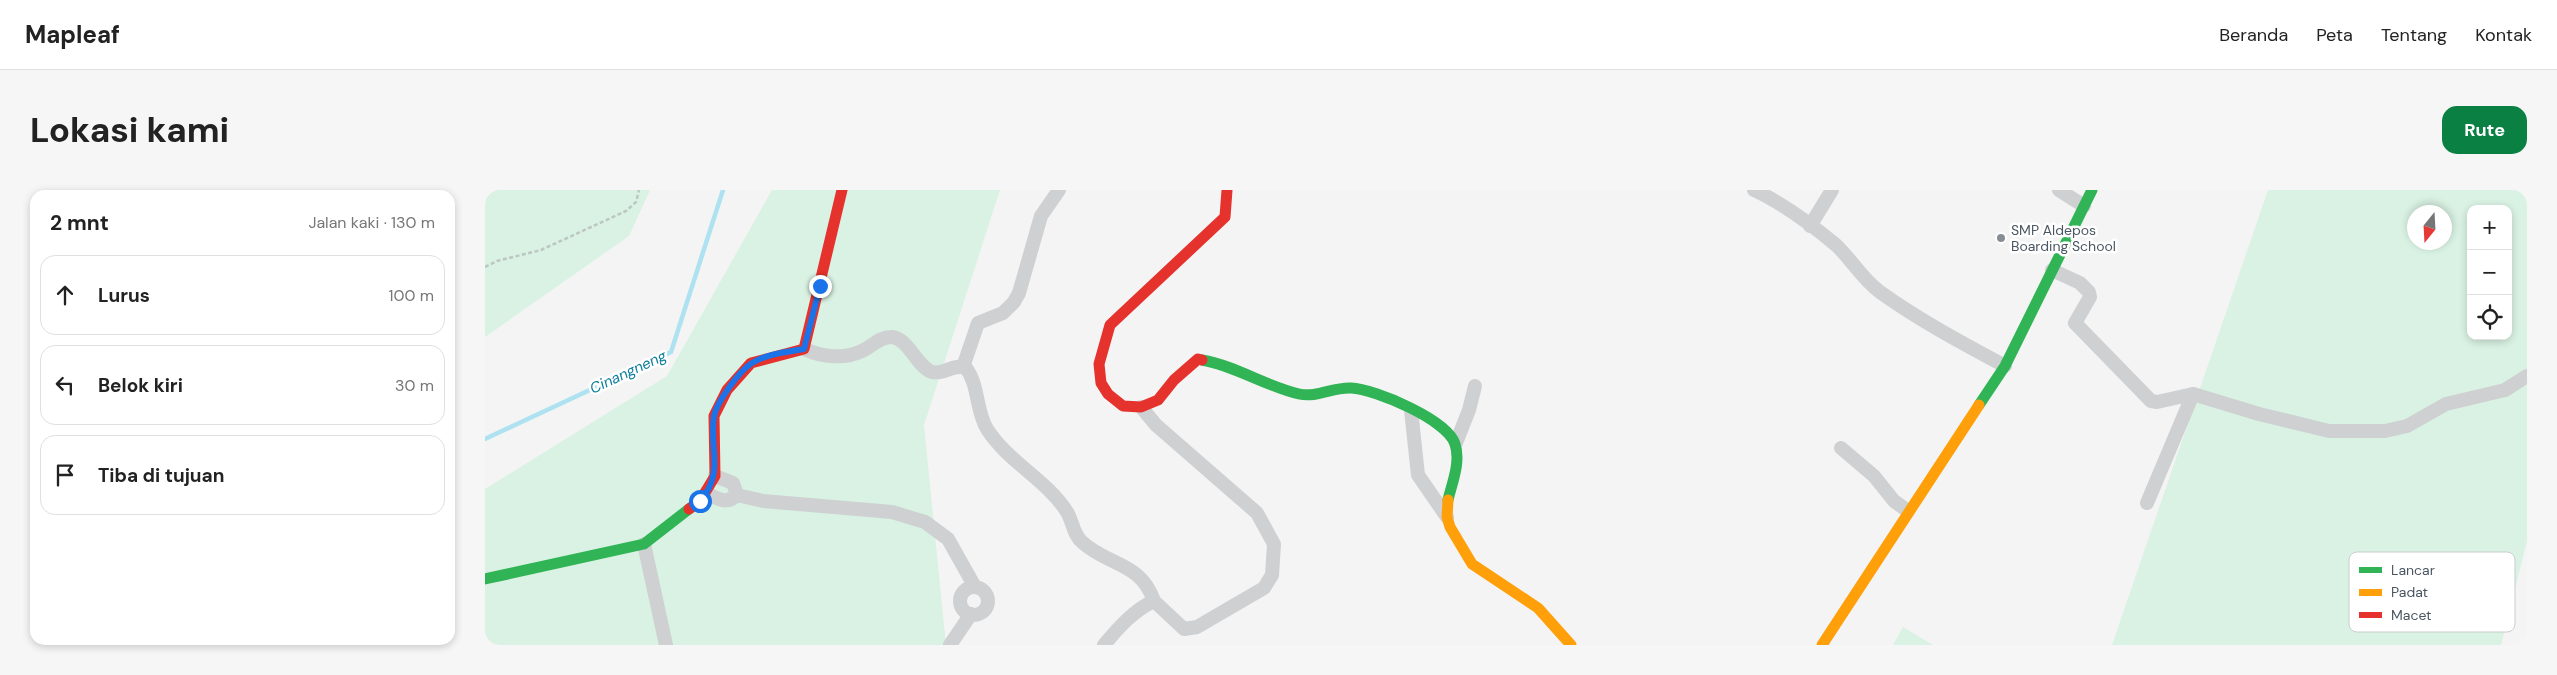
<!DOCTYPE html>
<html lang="id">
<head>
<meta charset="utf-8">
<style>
  :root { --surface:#fff; --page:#f6f6f6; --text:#222; --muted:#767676; --line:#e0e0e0; --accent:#0b8043 }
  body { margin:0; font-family:"DM Sans",sans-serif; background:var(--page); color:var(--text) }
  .controls { position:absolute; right:15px; top:15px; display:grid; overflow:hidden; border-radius:10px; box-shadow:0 2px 8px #0003 }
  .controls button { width:45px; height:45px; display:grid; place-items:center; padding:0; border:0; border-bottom:1px solid var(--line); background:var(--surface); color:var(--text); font:25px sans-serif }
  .compass { position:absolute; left:1922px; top:15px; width:45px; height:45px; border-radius:50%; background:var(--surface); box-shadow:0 2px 8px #0003; rotate:198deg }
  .stop { position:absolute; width:15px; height:15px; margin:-11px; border:4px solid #1a73e8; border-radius:50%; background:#fff }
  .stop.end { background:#1a73e8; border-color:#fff; box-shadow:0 1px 5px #0008 }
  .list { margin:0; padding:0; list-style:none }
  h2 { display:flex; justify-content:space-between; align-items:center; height:65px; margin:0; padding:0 20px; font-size:21px }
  h2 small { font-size:16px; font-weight:400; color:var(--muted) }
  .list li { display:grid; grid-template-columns:32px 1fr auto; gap:15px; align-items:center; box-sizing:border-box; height:80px; margin:0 10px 10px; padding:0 10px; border:1px solid var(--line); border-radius:15px }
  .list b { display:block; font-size:19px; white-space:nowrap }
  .list em { font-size:16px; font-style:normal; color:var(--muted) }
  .icon { flex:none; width:28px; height:28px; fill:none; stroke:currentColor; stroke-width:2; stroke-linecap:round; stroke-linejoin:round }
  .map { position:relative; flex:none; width:2042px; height:455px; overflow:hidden; border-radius:15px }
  header { display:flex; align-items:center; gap:30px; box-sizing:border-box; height:70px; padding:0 25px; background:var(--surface); border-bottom:1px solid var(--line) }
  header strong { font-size:24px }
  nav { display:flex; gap:28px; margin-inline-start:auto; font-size:18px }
  .intro { display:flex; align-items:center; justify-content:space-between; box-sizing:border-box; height:120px; padding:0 30px }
  h1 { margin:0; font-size:35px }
  .button { padding:12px 22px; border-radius:15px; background:var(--accent); color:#fff; font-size:18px; font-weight:700 }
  main { display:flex; gap:30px; padding:0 30px }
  aside { flex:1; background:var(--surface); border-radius:15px; box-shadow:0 2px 8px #0003 }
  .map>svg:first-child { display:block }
</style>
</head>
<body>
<header>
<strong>Mapleaf</strong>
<nav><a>Beranda</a><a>Peta</a><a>Tentang</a><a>Kontak</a></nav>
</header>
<div class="intro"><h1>Lokasi kami</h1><a class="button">Rute</a></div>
<main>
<aside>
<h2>2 mnt<small>Jalan kaki · 130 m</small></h2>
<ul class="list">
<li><svg class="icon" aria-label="ahead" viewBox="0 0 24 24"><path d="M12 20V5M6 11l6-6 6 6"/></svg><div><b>Lurus</b></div><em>100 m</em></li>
<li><svg class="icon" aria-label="left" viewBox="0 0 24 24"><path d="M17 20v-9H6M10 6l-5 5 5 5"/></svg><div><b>Belok kiri</b></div><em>30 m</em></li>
<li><svg class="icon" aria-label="arrive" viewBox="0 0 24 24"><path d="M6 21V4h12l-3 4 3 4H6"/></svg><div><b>Tiba di tujuan</b></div></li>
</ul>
</aside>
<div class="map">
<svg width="2042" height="455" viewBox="0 0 2042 455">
  <rect width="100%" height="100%" fill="#f4f4f4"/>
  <!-- green -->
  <g fill="#d9f2e3" fill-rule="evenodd">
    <path d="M 0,0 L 165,0 L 144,46 L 0,147 Z"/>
    <path d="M 287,0 L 515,0 L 439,235 L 461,455 L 0,455 L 0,299 L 182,186 Z"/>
    <path d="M 1783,0 L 2042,0 L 2042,351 L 2016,455 L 1627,455 ZM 1986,19 L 2023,19 L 2023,146 L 1986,146 ZM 1930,22 L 1960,22 L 1960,52 L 1930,52 Z"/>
    <path d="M 1418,437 L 1448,455 L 1408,455 Z"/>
  </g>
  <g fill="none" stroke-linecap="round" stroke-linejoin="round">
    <!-- stream -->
    <path stroke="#aee2f0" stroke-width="4.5" d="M 0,249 L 186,162 L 238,0"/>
    <!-- path -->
    <path stroke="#bcc7c4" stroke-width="2.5" stroke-dasharray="4 2.5" stroke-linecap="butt" d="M 0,77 L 12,71 L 56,60 L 141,21 L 151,12 L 154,0"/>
    <!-- street -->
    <g stroke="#ced0d2" stroke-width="14">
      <path d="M 1269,0 C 1297,13 1327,35 1351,55 C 1367,70 1377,89 1395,102 C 1434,130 1477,153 1520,176"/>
      <path d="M 1574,0 L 1599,16"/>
      <path d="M 1325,36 L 1347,0"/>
      <path d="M 1567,80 L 1595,93 L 1604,102 L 1605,107 L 1590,133 L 1666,211 L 1672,212 L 1708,204 L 1774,224 L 1844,241 L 1900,241 L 1922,236 L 1961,214 L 2020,200 L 2042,186"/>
      <path d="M 319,159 C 337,167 360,170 379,160 C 387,156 396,146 407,147 C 424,149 431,176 447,182 C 459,185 469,173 481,178 C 494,195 491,222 502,239 C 523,272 562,290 582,322 C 588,332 588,344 597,352 C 623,376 656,372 669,411"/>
      <path d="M 478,177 L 493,133 L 518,123 L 529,112 L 534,103 L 556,26 L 574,0"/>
      <path d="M 926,220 L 933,285 L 962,327"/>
      <path d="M 971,253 L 984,220 L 990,196"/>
      <path d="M 1356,258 L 1389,286 L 1409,311 L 1423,321"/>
      <path d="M 230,286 L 248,293 L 252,305 L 278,311 L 407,322 L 440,332 L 463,349 L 490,397"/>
      <path d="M 221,303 C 233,309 242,315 252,305"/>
      <path d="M 1662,313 L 1708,204"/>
      <path d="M 159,354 L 181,455"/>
      <circle cx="489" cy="411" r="14"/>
      <path d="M 465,455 L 486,424"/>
      <path d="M 619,455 C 633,438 649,420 669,411 L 699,439 L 712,437 L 779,398 L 787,385 L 789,354 L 772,323 L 671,235 L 656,217"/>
    </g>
    <!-- fast -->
    <g stroke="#30b455" stroke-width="11">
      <path d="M 717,170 C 751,176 780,196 814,204 C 832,208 848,197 866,198 C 890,199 963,230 970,254 C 976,272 967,293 963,310"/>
      <path d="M 1494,215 L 1520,176 L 1607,0"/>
      <path d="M 0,389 L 159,354 L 204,319"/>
    </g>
    <!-- slow -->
    <g stroke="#ff9f0a" stroke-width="11">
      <path d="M 963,310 L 962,327 L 965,337 L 987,374 L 1053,418 L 1086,455"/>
      <path d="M 1337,455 L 1494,215"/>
    </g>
    <!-- jam -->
    <g stroke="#e5322d" stroke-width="11">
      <path d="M 717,170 L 713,169 L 689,190 L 673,210 L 656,217 L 638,216 L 623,204 L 616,193 L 614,174 L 625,135 L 740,27 L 742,0"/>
      <path d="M 204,319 L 215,311 L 230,286 L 229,226 L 242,200 L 266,173 L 319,159 L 357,0"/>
    </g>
  </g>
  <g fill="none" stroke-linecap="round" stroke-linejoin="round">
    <!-- route -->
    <path stroke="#1a73e8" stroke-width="6" d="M 215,311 C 240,283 224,259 229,226 C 232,212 254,181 267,173 C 281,164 302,162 319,159 L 335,96"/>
  </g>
  <!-- markers -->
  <circle fill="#868d94" stroke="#fff" stroke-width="2" cx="1516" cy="48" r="5"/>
  <g text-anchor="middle" stroke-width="5" stroke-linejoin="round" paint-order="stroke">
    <!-- poi labels -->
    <g font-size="14" fill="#4a5661" stroke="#fff" text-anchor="start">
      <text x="1526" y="45">SMP Aldepos<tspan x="1526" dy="16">Boarding School</tspan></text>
    </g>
    <!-- water labels -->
    <g font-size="15" font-style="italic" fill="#0c7c9b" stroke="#fff">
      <text transform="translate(143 182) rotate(-25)" y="5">Cinangneng</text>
    </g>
  </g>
  <!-- legend -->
  <rect x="1864" y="362" width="166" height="80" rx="8" fill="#fff" stroke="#c9ccd0" stroke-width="1"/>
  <rect x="1874" y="377" width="23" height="6" fill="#30b455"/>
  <rect x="1874" y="399" width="23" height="7" fill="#ff9f0a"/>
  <rect x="1874" y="422" width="23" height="6" fill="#e5322d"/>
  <g font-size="14" fill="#4a5661">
    <text x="1906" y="385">Lancar</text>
    <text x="1906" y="407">Padat</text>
    <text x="1906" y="430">Macet</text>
  </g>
</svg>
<div class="controls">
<button>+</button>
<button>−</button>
<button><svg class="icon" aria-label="locate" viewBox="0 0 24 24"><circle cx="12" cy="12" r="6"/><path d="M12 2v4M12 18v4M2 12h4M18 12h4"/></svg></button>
</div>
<svg class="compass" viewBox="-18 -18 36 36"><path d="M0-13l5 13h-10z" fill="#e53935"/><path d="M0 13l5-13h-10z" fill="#767676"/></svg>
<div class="stop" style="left:215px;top:311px"></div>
<div class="stop end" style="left:335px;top:96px"></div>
</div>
</main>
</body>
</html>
